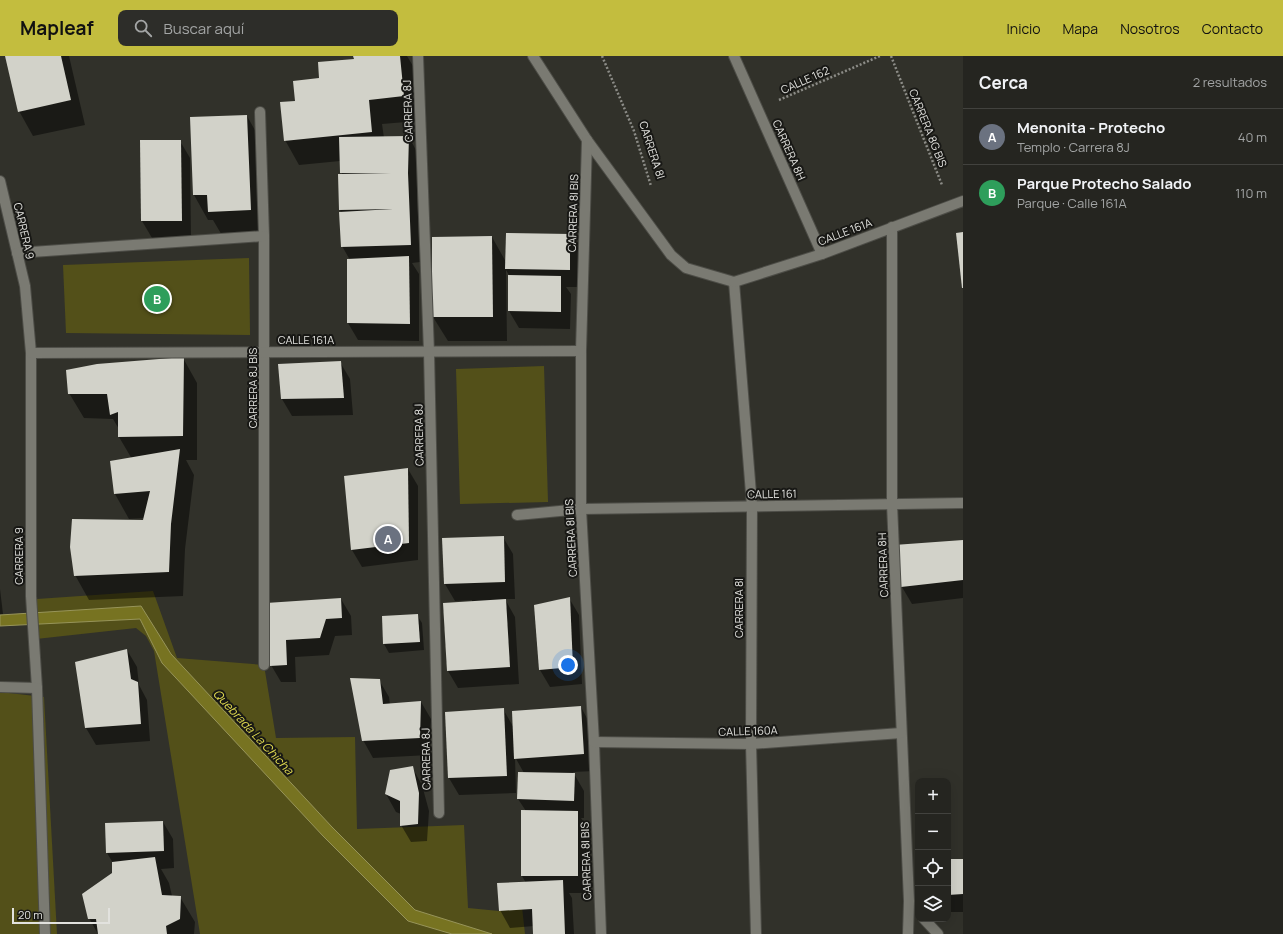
<!DOCTYPE html>
<html lang="es">
<head>
<meta charset="utf-8">
<style>
  :root { --surface:#252520; --page:#2d2d29; --text:#f1f3f6; --muted:#a3a5a5; --line:#42423e; --accent:#c3bd3e }
  body { margin:0; font-family:Manrope,sans-serif; background:var(--page); color:var(--text) }
  .controls { position:absolute; right:12px; bottom:12px; display:grid; overflow:hidden; border-radius:8px; box-shadow:0 4px 16px #0002 }
  .controls button { width:36px; height:36px; display:grid; place-items:center; padding:0; border:0; border-bottom:1px solid var(--line); background:var(--surface); color:var(--text); font:20px sans-serif }
  .scale { position:absolute; left:12px; bottom:10px; width:98px; box-sizing:border-box; padding-left:4px; border:2px solid #e2e2de; border-top:0; font-size:11px; line-height:14px; white-space:nowrap; color:#e2e2de; -webkit-text-stroke:3px #181815; paint-order:stroke }
  .you { position:absolute; left:568px; top:609px; width:14px; height:14px; margin:-10px; border:3px solid #fff; border-radius:50%; background:#1a73e8; box-shadow:0 0 0 6px #1a73e833 }
  .badge { display:grid; place-items:center; width:26px; height:26px; border-radius:50%; background:var(--accent); color:#fff; font-size:13px; font-weight:700 }
  .pin { position:absolute; translate:-50% -50%; border:2px solid #fff; box-shadow:0 1px 4px #0006 }
  .list { margin:0; padding:0; list-style:none }
  h2 { display:flex; justify-content:space-between; align-items:center; height:52px; margin:0; padding:0 16px; font-size:17px }
  h2 small { font-size:13px; font-weight:400; color:var(--muted) }
  .list li { display:grid; grid-template-columns:26px 1fr auto; gap:12px; align-items:center; box-sizing:border-box; height:56px; padding:0 16px; border-top:1px solid var(--line) }
  .list b { display:block; font-size:15px; white-space:nowrap }
  .list p { margin:0; font-size:13px; white-space:nowrap; color:var(--muted) }
  .list em { font-size:13px; font-style:normal; color:var(--muted) }
  .icon { flex:none; width:22px; height:22px; fill:none; stroke:currentColor; stroke-width:2; stroke-linecap:round; stroke-linejoin:round }
  .map { position:relative; flex:none; width:963px; height:878px; overflow:hidden }
  header { display:flex; align-items:center; gap:24px; box-sizing:border-box; height:56px; padding:0 20px; background:var(--accent); color:#111 }
  header strong { font-size:19px }
  nav { display:flex; gap:22px; margin-inline-start:auto; font-size:14px }
  .search { width:280px; height:36px; background:var(--page); display:flex; align-items:center; gap:10px; box-sizing:border-box; padding:0 14px; border-radius:8px; color:var(--muted); font-size:15px }
  main { display:flex }
  aside { flex:1; background:var(--surface) }
  .map>svg:first-child { display:block }
</style>
</head>
<body>
<header>
<strong>Mapleaf</strong>
<div class="search"><svg class="icon" aria-label="search" viewBox="0 0 24 24"><circle cx="10" cy="10" r="6"/><path d="M15 15l6 6"/></svg>Buscar aquí</div>
<nav><a>Inicio</a><a>Mapa</a><a>Nosotros</a><a>Contacto</a></nav>
</header>
<main>
<div class="map">
<svg width="963" height="878" viewBox="0 0 963 878">
  <rect width="100%" height="100%" fill="#31312a"/>
  <!-- green -->
  <g fill="#535019">
    <path d="M 249,202 L 250,279 L 66,277 L 63,209 Z"/>
    <path d="M 544,310 L 548,446 L 460,448 L 456,313 Z"/>
    <path d="M 153,535 L 177,602 L 264,609 L 276,682 L 355,681 L 357,773 L 464,769 L 468,852 L 499,855 L 522,851 L 525,878 L 200,878 L 154,595 L 146,580 L 136,572 L 36,583 L 37,543 Z"/>
    <path d="M 0,636 L 44,641 L 57,878 L 0,878 Z"/>
  </g>
  <!-- water -->
  <path fill="#777321" stroke="#97945a" d="M 141,550 L 171,598 L 332,771 L 415,854 L 492,878 L 452,878 L 408,865 L 323,780 L 162,607 L 140,563 L 0,570 L 0,559 Z"/>
  <!-- shadow -->
  <g fill="#0007">
    <path d="M 7,0 L 69,0 L 85,69 L 33,80 L 19,55 Z"/>
    <path d="M 354,0 L 407,0 L 413,10 L 418,65 L 382,68 L 384,82 L 409,81 L 418,98 L 417,135 L 420,206 L 412,207 L 419,218 L 419,285 L 358,284 L 348,267 L 350,204 L 342,190 L 341,157 L 340,153 L 343,119 L 341,116 L 340,105 L 299,109 L 285,84 L 296,46 L 320,23 L 355,4 Z"/>
    <path d="M 247,60 L 261,85 L 265,179 L 223,181 L 213,164 L 208,164 L 194,139 Z"/>
    <path d="M 180,85 L 190,102 L 191,182 L 152,182 L 142,165 Z"/>
    <path d="M 569,179 L 579,196 L 579,231 L 566,231 L 571,238 L 570,273 L 519,272 L 509,255 L 509,219 L 506,214 L 507,285 L 448,285 L 433,261 L 492,181 L 506,206 Z"/>
    <path d="M 183,302 L 197,327 L 197,404 L 186,404 L 194,419 L 185,493 L 183,540 L 89,544 L 75,519 L 143,465 L 144,462 L 129,463 L 115,438 L 111,406 L 132,403 L 119,381 L 119,373 L 113,363 L 84,362 L 69,337 Z"/>
    <path d="M 340,306 L 350,323 L 353,359 L 292,360 L 282,343 Z"/>
    <path d="M 408,413 L 418,430 L 418,504 L 362,511 L 352,494 Z"/>
    <path d="M 503,481 L 513,498 L 515,543 L 505,543 L 515,561 L 519,628 L 458,632 L 448,615 L 444,548 L 472,546 L 472,544 L 455,545 L 445,528 Z"/>
    <path d="M 963,485 L 963,542 L 912,548 L 902,531 Z"/>
    <path d="M 0,533 L 3,558 L 0,558 Z"/>
    <path d="M 569,542 L 579,559 L 582,628 L 550,631 L 540,614 L 535,549 Z"/>
    <path d="M 341,543 L 351,560 L 352,579 L 335,580 L 329,599 L 295,601 L 296,626 L 281,626 L 271,609 L 268,548 Z"/>
    <path d="M 417,559 L 422,567 L 424,594 L 389,597 L 384,588 L 383,561 Z"/>
    <path d="M 127,594 L 137,611 L 139,629 L 147,644 L 150,685 L 96,689 L 86,672 Z"/>
    <path d="M 379,624 L 389,641 L 390,649 L 421,646 L 431,663 L 429,699 L 373,702 L 363,684 Z"/>
    <path d="M 581,651 L 590,668 L 594,715 L 573,716 L 584,735 L 584,762 L 581,762 L 588,773 L 588,837 L 569,837 L 572,842 L 574,878 L 534,878 L 534,870 L 510,872 L 500,854 L 526,827 L 522,820 L 526,755 L 518,743 L 524,717 L 515,701 L 516,737 L 459,739 L 449,722 L 446,657 L 503,653 L 514,672 Z"/>
    <path d="M 412,711 L 422,729 L 429,755 L 427,785 L 411,786 L 401,769 L 401,758 L 396,756 L 386,738 Z"/>
    <path d="M 163,766 L 173,783 L 174,812 L 161,813 L 169,827 L 172,840 L 180,841 L 195,866 L 194,878 L 98,878 L 89,862 L 113,818 L 113,807 L 107,797 L 106,768 Z"/>
    <rect x="948" y="804" width="15" height="52"/>
  </g>
  <!-- building -->
  <g fill="#d2d2c9">
    <path d="M 5,0 L 61,0 L 71,44 L 18,56 Z"/>
    <path d="M 353,0 L 400,0 L 404,40 L 369,44 L 372,76 L 284,85 L 280,46 L 295,45 L 293,25 L 319,22 L 318,6 L 354,3 Z"/>
    <path d="M 247,59 L 251,154 L 208,156 L 207,139 L 193,139 L 190,61 Z"/>
    <path d="M 409,80 L 408,117 L 411,189 L 341,191 L 339,156 L 393,153 L 339,154 L 338,118 L 391,118 L 340,117 L 339,81 Z"/>
    <path d="M 140,84 L 181,84 L 182,165 L 141,165 Z"/>
    <path d="M 963,176 L 963,232 L 962,232 L 956,177 Z"/>
    <path d="M 506,177 L 570,178 L 570,214 L 505,213 Z"/>
    <path d="M 492,180 L 493,261 L 432,261 L 432,181 Z"/>
    <path d="M 409,200 L 410,268 L 347,267 L 347,203 Z"/>
    <path d="M 508,219 L 561,220 L 561,256 L 508,255 Z"/>
    <path d="M 184,301 L 183,380 L 118,381 L 118,356 L 110,359 L 107,338 L 68,338 L 66,314 L 97,308 Z"/>
    <path d="M 341,305 L 344,342 L 281,343 L 278,308 Z"/>
    <path d="M 180,393 L 171,468 L 169,516 L 74,520 L 70,491 L 72,463 L 143,464 L 150,435 L 114,438 L 110,405 Z"/>
    <path d="M 408,412 L 409,487 L 351,494 L 344,420 Z"/>
    <path d="M 504,480 L 505,526 L 444,528 L 442,482 Z"/>
    <path d="M 963,484 L 963,524 L 901,531 L 894,489 Z"/>
    <path d="M 570,541 L 573,611 L 539,614 L 534,549 Z"/>
    <path d="M 341,542 L 342,562 L 326,563 L 320,582 L 286,584 L 287,609 L 270,610 L 266,547 Z"/>
    <path d="M 506,543 L 510,611 L 447,615 L 443,547 Z"/>
    <path d="M 418,558 L 420,586 L 383,588 L 382,560 Z"/>
    <path d="M 127,593 L 131,623 L 138,626 L 141,668 L 85,672 L 75,606 Z"/>
    <path d="M 350,622 L 380,623 L 383,648 L 421,645 L 420,682 L 362,685 Z"/>
    <path d="M 581,650 L 584,698 L 514,703 L 512,655 Z"/>
    <path d="M 504,652 L 507,720 L 448,722 L 445,656 Z"/>
    <path d="M 413,710 L 419,737 L 418,768 L 400,770 L 400,745 L 385,738 L 390,714 Z"/>
    <path d="M 518,716 L 575,717 L 574,745 L 517,743 Z"/>
    <path d="M 521,754 L 578,755 L 578,820 L 521,820 Z"/>
    <path d="M 163,765 L 164,795 L 106,797 L 105,767 Z"/>
    <path d="M 155,801 L 162,839 L 181,840 L 180,863 L 166,870 L 167,878 L 98,878 L 96,863 L 88,863 L 82,838 L 112,817 L 112,806 Z"/>
    <path d="M 948,803 L 963,803 L 963,838 L 948,839 Z"/>
    <path d="M 563,824 L 565,878 L 533,878 L 532,853 L 499,855 L 497,827 Z"/>
  </g>
  <g fill="none" stroke-linecap="round" stroke-linejoin="round">
    <defs>
      <g id="minor">
        <path d="M 418,0 L 429,296 L 439,757"/>
        <path d="M 533,0 L 587,84 L 671,199 L 686,212 L 734,226"/>
        <path d="M 734,0 L 822,198"/>
        <path d="M 260,56 L 264,180 L 264,609"/>
        <path d="M 587,84 L 581,295 L 581,453 L 594,686 L 601,878"/>
        <path d="M 0,125 L 25,230 L 31,297 L 31,540 L 37,632 L 45,878"/>
        <path d="M 892,171 L 892,448 L 909,845 L 908,878"/>
        <path d="M 17,197 L 264,180"/>
        <path d="M 734,226 L 752,450 L 751,688 L 756,878"/>
        <path d="M 734,226 L 822,198 L 963,145"/>
        <path d="M 31,297 L 581,295"/>
        <path d="M 517,459 L 581,453 L 963,447"/>
        <path d="M 0,631 L 37,632"/>
        <path d="M 594,686 L 751,688 L 901,677"/>
        <path d="M 924,863 L 938,878"/>
      </g>
    </defs>
    <!-- minor casing -->
    <use href="#minor" stroke="#4d4d47" stroke-width="12"/>
    <!-- path -->
    <g stroke="#8c8c87" stroke-width="2.5" stroke-dasharray="2 2" stroke-linecap="butt">
      <path d="M 602,0 L 634,75 L 651,130"/>
      <path d="M 891,0 L 942,129"/>
      <path d="M 779,44 L 880,0"/>
    </g>
    <!-- minor -->
    <use href="#minor" stroke="#7a7a72" stroke-width="10"/>
  </g>
  <g text-anchor="middle" stroke-width="4" stroke-linejoin="round" paint-order="stroke">
    <!-- street labels -->
    <g font-size="11" fill="#e2e2de" stroke="#181815">
      <text transform="translate(805 24) rotate(-24)" y="4">CALLE 162</text>
      <text transform="translate(408 55) rotate(-92)" y="4">CARRERA 8J</text>
      <text transform="translate(928 72) rotate(68)" y="4">CARRERA 8G BIS</text>
      <text transform="translate(652 94) rotate(72)" y="4">CARRERA 8I</text>
      <text transform="translate(789 94) rotate(66)" y="4">CARRERA 8H</text>
      <text transform="translate(573 157) rotate(-88)" y="4">CARRERA 8I BIS</text>
      <text transform="translate(24 175) rotate(77)" y="4">CARRERA 9</text>
      <text transform="translate(845 176) rotate(-21)" y="4">CALLE 161A</text>
      <text x="306" y="288">CALLE 161A</text>
      <text transform="translate(253 332) rotate(-90)" y="4">CARRERA 8J BIS</text>
      <text transform="translate(419 379) rotate(-91)" y="4">CARRERA 8J</text>
      <text transform="translate(772 438) rotate(-1)" y="4">CALLE 161</text>
      <text transform="translate(571 482) rotate(-93)" y="4">CARRERA 8I BIS</text>
      <text transform="translate(19 500) rotate(-90)" y="4">CARRERA 9</text>
      <text transform="translate(883 509) rotate(-92)" y="4">CARRERA 8H</text>
      <text transform="translate(739 552) rotate(-90)" y="4">CARRERA 8I</text>
      <text transform="translate(748 675) rotate(-2)" y="4">CALLE 160A</text>
      <text transform="translate(426 703) rotate(-91)" y="4">CARRERA 8J</text>
      <text transform="translate(586 805) rotate(-92)" y="4">CARRERA 8I BIS</text>
    </g>
    <!-- water labels -->
    <g font-size="12" font-style="italic" fill="#e1db4f" stroke="#181815">
      <text transform="translate(253 676) rotate(47)" y="4">Quebrada La Chicha</text>
    </g>
  </g>
</svg>
<div class="controls">
<button>+</button>
<button>−</button>
<button><svg class="icon" aria-label="locate" viewBox="0 0 24 24"><circle cx="12" cy="12" r="6"/><path d="M12 2v4M12 18v4M2 12h4M18 12h4"/></svg></button>
<button><svg class="icon" aria-label="layers" viewBox="0 0 24 24"><path d="M12 4l9 5-9 5-9-5zM3 14l9 5 9-5"/></svg></button>
</div>
<div class="scale">20 m</div>
<div class="you"></div>
<div class="pin badge" style="left:388px;top:483px;background:#6b7280">A</div>
<div class="pin badge" style="left:157px;top:243px;background:#2e9e5b">B</div>
</div>
<aside>
<h2>Cerca<small>2 resultados</small></h2>
<ul class="list">
<li><span class="badge" style="background:#6b7280">A</span><div><b>Menonita - Protecho</b><p>Templo · Carrera 8J</p></div><em>40 m</em></li>
<li><span class="badge" style="background:#2e9e5b">B</span><div><b>Parque Protecho Salado</b><p>Parque · Calle 161A</p></div><em>110 m</em></li>
</ul>
</aside>
</main>
</body>
</html>
